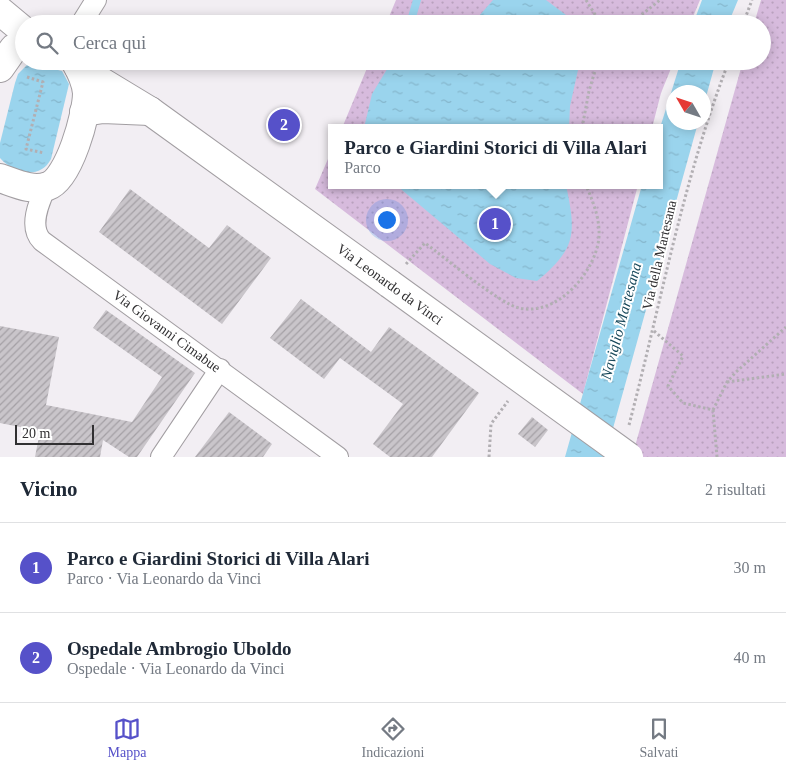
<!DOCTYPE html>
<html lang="it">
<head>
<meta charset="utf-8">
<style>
  :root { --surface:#fff; --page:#f6f6f7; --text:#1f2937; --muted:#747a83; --line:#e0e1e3; --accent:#5651c9 }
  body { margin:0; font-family:"Times New Roman",serif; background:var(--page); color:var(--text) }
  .compass { position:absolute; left:666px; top:85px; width:45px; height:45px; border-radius:50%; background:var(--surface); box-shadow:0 2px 12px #0003; rotate:309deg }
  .scale { position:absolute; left:15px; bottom:12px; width:79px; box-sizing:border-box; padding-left:5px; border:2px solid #313032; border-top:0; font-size:14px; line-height:18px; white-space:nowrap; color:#313032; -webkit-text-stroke:4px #fff; paint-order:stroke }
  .you { position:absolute; left:386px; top:219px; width:18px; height:18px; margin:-12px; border:4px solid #fff; border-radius:50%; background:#1a73e8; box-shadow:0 0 0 8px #1a73e833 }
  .badge { display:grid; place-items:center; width:32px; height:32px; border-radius:50%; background:var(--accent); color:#fff; font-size:16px; font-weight:700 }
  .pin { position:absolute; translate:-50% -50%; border:2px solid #fff; box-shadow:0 1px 5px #0006 }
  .popup { position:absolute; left:328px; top:124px; width:335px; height:65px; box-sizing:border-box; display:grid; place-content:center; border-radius:0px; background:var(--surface); filter:drop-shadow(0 1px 4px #0005); font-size:16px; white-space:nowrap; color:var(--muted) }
  .popup b { font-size:19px; color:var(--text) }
  .popup::after { content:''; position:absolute; left:50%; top:100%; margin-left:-10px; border:10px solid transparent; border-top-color:var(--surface) }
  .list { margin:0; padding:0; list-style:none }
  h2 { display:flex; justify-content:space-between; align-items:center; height:65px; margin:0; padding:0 20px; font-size:21px }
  h2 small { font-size:16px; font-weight:400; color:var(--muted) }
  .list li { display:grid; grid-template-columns:32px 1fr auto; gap:15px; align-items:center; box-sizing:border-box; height:90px; padding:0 20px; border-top:1px solid var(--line) }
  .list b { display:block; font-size:19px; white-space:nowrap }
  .list p { margin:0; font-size:16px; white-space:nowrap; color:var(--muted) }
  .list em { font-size:16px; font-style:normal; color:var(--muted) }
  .icon { flex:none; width:28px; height:28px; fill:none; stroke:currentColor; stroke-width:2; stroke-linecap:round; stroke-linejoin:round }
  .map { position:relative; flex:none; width:786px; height:457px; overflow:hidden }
  .search { position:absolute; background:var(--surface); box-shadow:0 2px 12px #0003; left:15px; right:15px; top:15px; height:55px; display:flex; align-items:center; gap:12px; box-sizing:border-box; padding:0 18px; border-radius:28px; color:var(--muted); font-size:19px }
  .sheet { height:245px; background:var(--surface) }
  nav { display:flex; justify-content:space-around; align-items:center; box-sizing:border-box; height:70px; border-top:1px solid var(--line); background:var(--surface); font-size:14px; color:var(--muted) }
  nav a { display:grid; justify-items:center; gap:2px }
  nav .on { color:var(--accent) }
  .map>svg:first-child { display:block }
</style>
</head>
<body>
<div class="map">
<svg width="786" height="457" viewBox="0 0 786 457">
  <defs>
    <pattern id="park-dots" width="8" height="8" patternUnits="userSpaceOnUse" patternTransform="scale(1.25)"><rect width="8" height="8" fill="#d7bbdd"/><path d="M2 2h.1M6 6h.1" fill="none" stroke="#b9a1be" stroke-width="1.8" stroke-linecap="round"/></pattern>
    <pattern id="water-ripples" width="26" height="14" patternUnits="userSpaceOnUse" patternTransform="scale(1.25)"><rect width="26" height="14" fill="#9ad4ed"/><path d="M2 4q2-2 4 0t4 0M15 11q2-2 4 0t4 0" fill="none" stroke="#85b6cc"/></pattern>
    <pattern id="building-hatch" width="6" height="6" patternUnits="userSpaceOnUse" patternTransform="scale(1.25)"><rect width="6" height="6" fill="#c9c5ca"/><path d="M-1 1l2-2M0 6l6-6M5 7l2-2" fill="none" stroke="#a4a0a5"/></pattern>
  </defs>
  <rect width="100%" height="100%" fill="#f2eef3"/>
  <!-- park -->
  <g fill="url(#park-dots)">
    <path d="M 396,0 L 700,0 L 690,24 L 386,24 Z"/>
    <path d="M 761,0 L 786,0 L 786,457 L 632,457 L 743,61 L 762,61 L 762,24 L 754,24 Z"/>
    <path d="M 370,61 L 674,61 L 661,93 L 652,128 L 342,128 Z"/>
    <path d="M 331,152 L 331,185 L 638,185 L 583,394 L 315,189 Z"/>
  </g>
  <!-- water -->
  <g fill="url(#water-ripples)">
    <path d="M 493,0 L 546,0 L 578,24 L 472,24 Z"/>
    <path d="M 702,0 L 738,0 L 728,24 L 693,24 Z"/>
    <path d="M 392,61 L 580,61 L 570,106 L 569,128 L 364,128 L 372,94 Z"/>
    <path d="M 681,61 L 716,61 L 704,104 L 704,92 L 674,92 L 674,122 L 698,123 L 605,457 L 565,457 L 642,185 L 659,185 L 659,131 Z"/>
    <path d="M 27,65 L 38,65 L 62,71 L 69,84 L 51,159 C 40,180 14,174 0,158 L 0,143 L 15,83 L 18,74 Z"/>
    <path d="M 396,185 L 566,185 C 576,233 577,248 537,281 L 516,278 L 490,264 Z"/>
  </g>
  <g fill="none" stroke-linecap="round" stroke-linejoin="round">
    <!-- stream -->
    <path stroke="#9ad4ed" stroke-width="8" d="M 410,24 L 417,0"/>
  </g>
  <!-- building -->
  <g fill="url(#building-hatch)">
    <path d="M 130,189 L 209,248 L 227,225 L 271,258 L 222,324 L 99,232 Z"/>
    <path d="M 301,299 L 371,352 L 389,327 L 479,393 L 432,457 L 390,457 L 373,444 L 403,404 L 340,358 L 324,379 L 270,338 Z"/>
    <path d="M 106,310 L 195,373 L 137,457 L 129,457 L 103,440 L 100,457 L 35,457 L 40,431 L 0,423 L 0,326 L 59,337 L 46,405 L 132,422 L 162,377 L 93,328 Z"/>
    <path d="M 229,412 L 272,444 L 263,457 L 195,457 Z"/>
    <path d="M 532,417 L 548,430 L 535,447 L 518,434 Z"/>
  </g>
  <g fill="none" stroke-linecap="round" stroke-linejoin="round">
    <defs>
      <g id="street">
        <path d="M 81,24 L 96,0"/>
        <path d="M 46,187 C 39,202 28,227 42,241 L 338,457"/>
        <path d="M 161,457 L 220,369"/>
      </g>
      <g id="secondary">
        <path d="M 0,11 L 24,31"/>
        <path d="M 0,68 L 14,48 L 24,44"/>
        <path d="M 79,68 L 150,111 L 390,284"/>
        <path d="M 84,112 L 103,109 L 150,111"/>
        <path d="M 0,178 C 15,183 33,192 48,186 C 69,179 87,114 87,93 C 86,82 81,71 75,61"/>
      </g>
    </defs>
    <!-- street casing -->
    <use href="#street" stroke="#a29ea2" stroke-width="22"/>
    <!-- secondary casing -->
    <use href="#secondary" stroke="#a29ea2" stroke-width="30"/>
    <!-- path -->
    <g stroke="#b2afb3" stroke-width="3" stroke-dasharray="2.5 2.5" stroke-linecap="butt">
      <path d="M 586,0 L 601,24"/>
      <path d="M 630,24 L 660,0"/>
      <path d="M 743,24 L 752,0"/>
      <path d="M 27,77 L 43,82 L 26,149 L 44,153"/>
      <path d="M 582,128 L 589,91 L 598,61"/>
      <path d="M 406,264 L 425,243 C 444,257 500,304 519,308 C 558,317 596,271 599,237 C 600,218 593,202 586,185"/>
      <path d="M 654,331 L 683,356 L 668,386 L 683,403 L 713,410 L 717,457"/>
      <path d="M 727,382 L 786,374"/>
      <path d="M 713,410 L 727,382 L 736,372 L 786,327"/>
      <path d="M 629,425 C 661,303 683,179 729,61"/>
      <path d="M 489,457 L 491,424 L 508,401"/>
    </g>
    <!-- street -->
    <use href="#street" stroke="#fff" stroke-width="20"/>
    <!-- secondary -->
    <use href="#secondary" stroke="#fff" stroke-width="28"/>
    <defs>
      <path id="secondary-bridge" d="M 390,284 L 629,457"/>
    </defs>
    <!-- secondary-bridge casing -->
    <use href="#secondary-bridge" stroke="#a29ea2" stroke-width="30" stroke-linecap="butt"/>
    <!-- secondary-bridge -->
    <use href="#secondary-bridge" stroke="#fff" stroke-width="28"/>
  </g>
  <g text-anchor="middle" stroke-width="4" stroke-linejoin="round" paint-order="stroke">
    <!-- street labels -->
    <g font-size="14" fill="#313032" stroke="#fff">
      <text transform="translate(659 255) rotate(-77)" y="5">Via della Martesana</text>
      <text transform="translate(390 284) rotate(36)" y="5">Via Leonardo da Vinci</text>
      <text transform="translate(167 331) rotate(36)" y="5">Via Giovanni Cimabue</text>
    </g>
    <!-- water labels -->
    <g font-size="15" font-style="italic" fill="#18485a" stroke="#fff">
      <text transform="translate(621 321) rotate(-75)" y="5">Naviglio Martesana</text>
    </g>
  </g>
</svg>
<svg class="compass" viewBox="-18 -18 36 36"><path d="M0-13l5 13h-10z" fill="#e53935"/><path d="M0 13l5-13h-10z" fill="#747a83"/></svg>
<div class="scale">20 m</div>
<div class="you"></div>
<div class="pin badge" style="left:495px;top:224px">1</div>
<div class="popup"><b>Parco e Giardini Storici di Villa Alari</b>Parco</div>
<div class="pin badge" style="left:284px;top:125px">2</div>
<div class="search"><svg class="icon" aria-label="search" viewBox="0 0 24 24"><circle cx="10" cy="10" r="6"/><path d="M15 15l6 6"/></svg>Cerca qui</div>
</div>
<section class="sheet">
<h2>Vicino<small>2 risultati</small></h2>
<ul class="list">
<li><span class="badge">1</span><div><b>Parco e Giardini Storici di Villa Alari</b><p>Parco · Via Leonardo da Vinci</p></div><em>30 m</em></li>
<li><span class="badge">2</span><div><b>Ospedale Ambrogio Uboldo</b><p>Ospedale · Via Leonardo da Vinci</p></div><em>40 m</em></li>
</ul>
</section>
<nav>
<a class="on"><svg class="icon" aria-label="map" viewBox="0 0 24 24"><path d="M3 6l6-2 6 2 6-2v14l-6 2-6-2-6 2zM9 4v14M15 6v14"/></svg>Mappa</a>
<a><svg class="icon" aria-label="directions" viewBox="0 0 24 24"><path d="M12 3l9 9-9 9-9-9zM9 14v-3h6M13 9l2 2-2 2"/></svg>Indicazioni</a>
<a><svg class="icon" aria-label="saved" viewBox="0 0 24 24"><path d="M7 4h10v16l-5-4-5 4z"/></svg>Salvati</a>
</nav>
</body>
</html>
